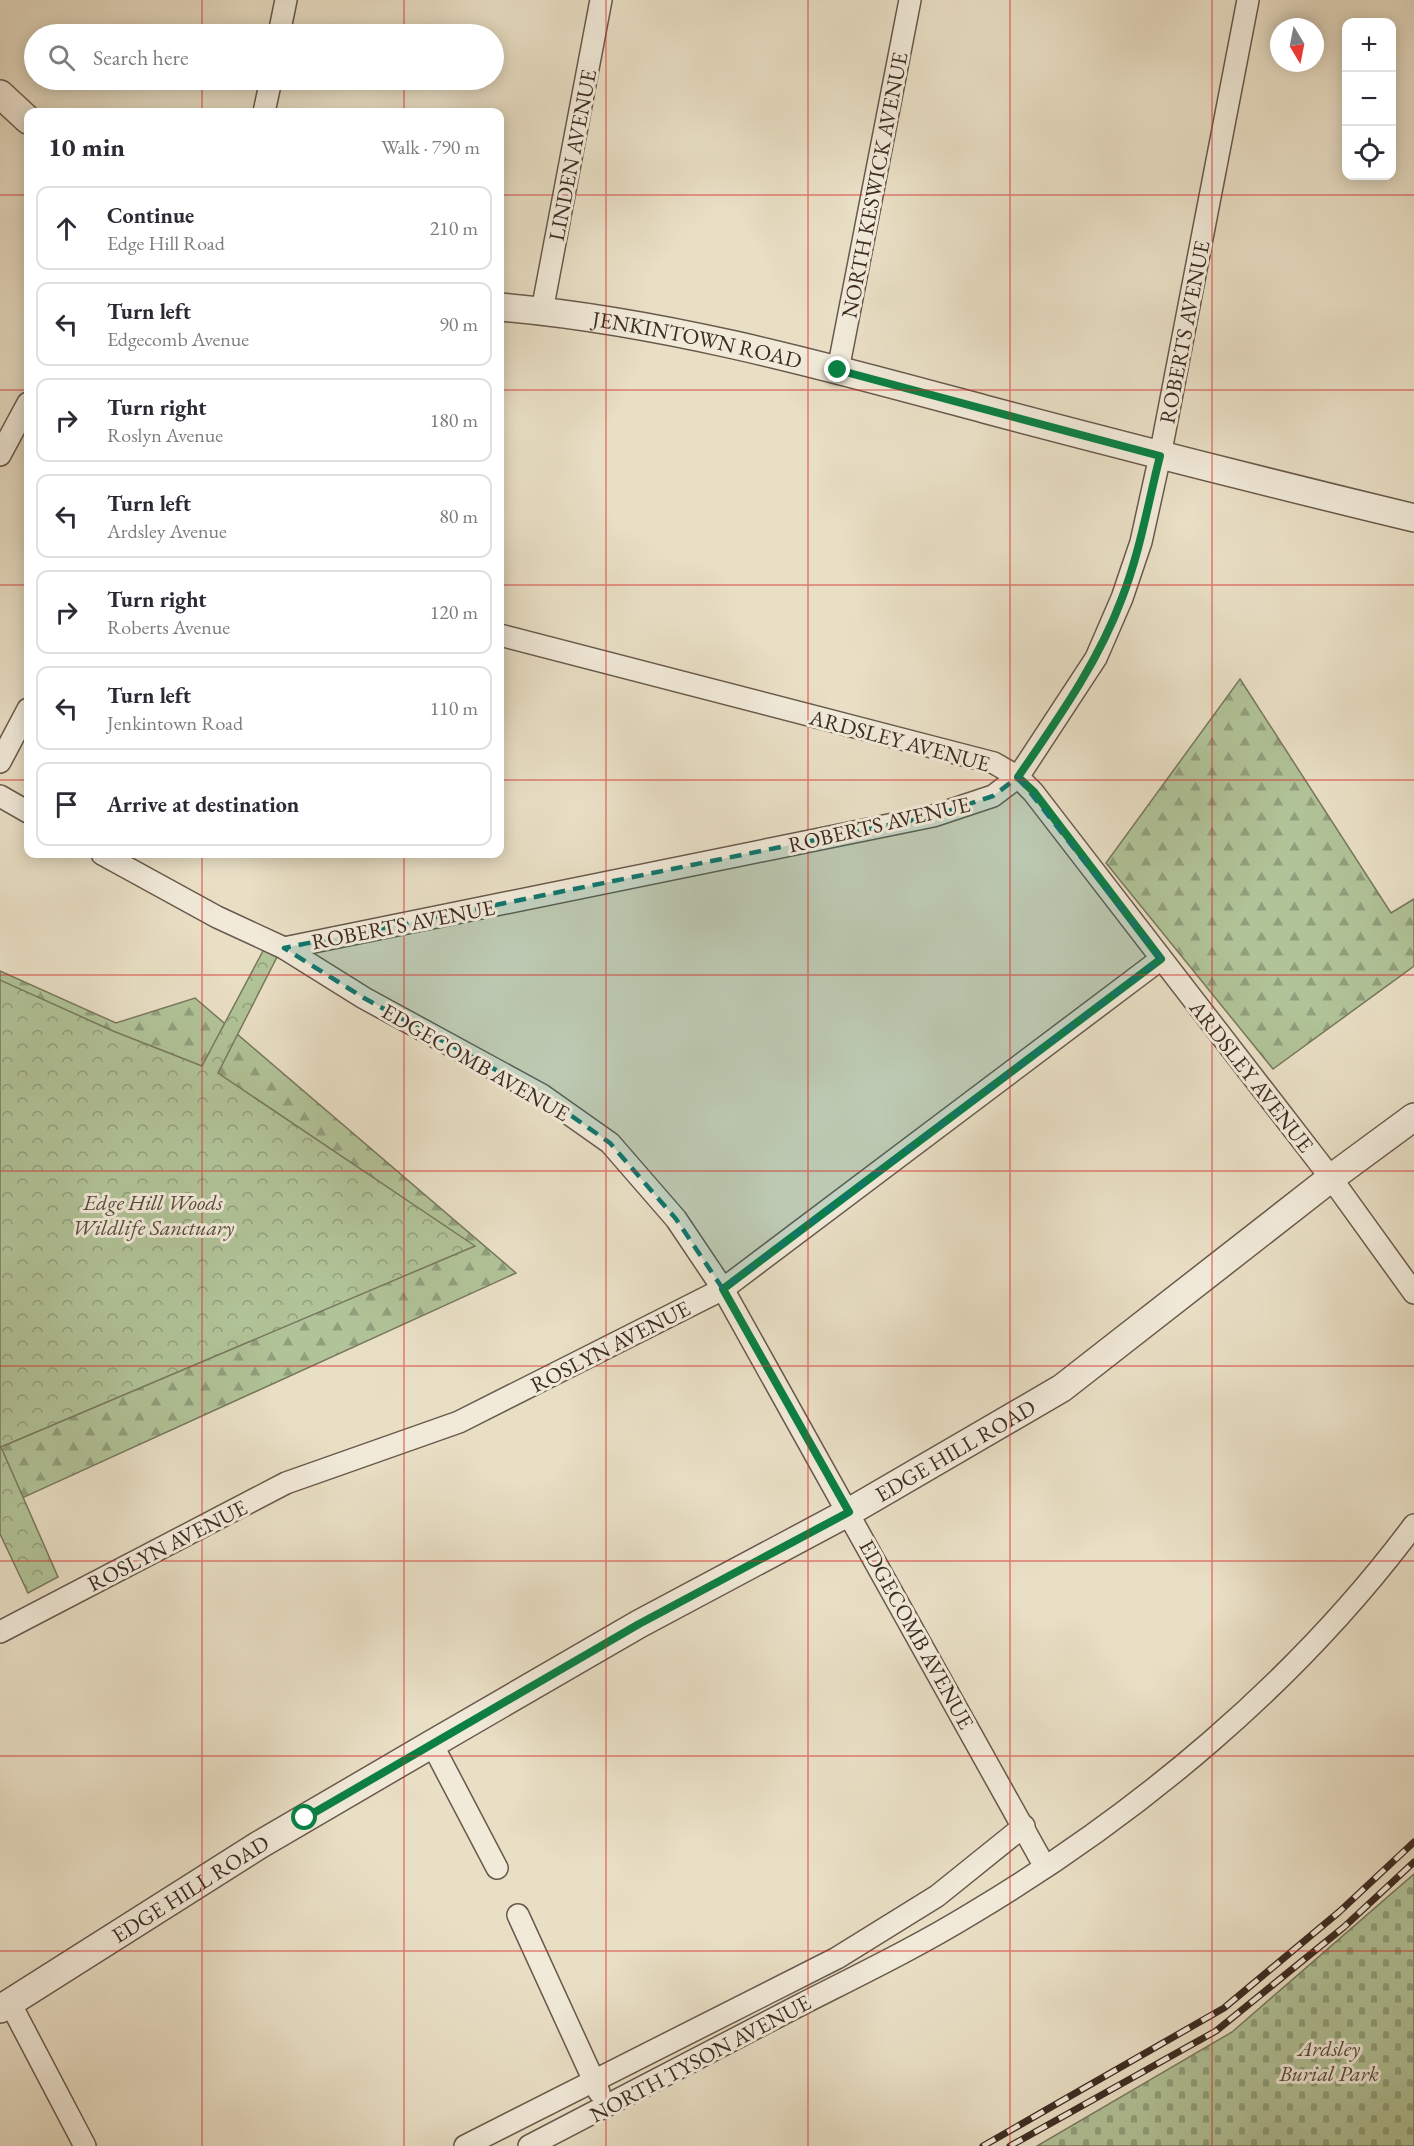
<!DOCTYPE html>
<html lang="en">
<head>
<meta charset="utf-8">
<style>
  :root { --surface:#fff; --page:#f7f7f7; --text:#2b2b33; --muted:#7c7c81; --line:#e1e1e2 }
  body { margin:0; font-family:"EB Garamond",serif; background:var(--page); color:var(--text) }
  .controls { position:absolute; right:18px; top:18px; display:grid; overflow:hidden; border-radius:12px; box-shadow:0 3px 15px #0003 }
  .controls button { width:54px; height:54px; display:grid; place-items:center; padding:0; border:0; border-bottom:2px solid var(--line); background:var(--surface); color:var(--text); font:30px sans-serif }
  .compass { position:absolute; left:1270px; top:18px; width:54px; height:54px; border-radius:50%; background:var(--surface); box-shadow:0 3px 15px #0003; rotate:170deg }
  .stop { position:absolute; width:18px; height:18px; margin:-14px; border:4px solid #0b8043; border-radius:50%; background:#fff }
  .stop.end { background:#0b8043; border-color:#fff; box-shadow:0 2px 6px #0008 }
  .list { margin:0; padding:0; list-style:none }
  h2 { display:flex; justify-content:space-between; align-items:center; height:78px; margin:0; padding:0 24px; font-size:26px }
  h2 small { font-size:20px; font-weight:400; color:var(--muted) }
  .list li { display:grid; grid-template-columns:39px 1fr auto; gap:18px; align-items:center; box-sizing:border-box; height:84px; margin:0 12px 12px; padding:0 12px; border:2px solid var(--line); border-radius:12px }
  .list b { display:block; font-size:22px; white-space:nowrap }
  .list p { margin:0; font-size:20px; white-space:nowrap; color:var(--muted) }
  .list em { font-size:20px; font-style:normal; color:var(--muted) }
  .icon { flex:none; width:33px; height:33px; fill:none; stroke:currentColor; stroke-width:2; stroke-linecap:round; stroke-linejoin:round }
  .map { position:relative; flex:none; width:1414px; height:2146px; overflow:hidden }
  .search { position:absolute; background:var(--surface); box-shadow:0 3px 15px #0003; left:24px; top:24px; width:480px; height:66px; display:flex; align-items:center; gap:15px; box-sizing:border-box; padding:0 21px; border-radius:33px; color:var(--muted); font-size:22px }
  .panel { position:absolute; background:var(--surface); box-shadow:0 3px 15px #0003; left:24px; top:108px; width:480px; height:750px; border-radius:12px }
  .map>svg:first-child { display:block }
</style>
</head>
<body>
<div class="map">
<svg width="1414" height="2146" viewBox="0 0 1414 2146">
  <defs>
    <pattern id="forest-firs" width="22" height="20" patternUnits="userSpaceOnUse" patternTransform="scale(1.5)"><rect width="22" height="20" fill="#b1c398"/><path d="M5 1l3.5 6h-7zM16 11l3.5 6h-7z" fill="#919f7c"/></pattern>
    <pattern id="cemetery-stones" width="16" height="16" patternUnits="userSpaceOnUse" patternTransform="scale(1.5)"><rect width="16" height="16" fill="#b1c398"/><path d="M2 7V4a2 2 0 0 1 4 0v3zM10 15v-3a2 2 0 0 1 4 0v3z" fill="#919f7c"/></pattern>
    <pattern id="park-crowns" width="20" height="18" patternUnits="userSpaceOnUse" patternTransform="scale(1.5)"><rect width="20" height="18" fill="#b1c398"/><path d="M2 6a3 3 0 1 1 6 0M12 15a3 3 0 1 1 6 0" fill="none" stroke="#919f7c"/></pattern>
  </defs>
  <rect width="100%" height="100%" fill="#e9dfc5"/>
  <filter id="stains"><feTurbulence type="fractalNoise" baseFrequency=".00333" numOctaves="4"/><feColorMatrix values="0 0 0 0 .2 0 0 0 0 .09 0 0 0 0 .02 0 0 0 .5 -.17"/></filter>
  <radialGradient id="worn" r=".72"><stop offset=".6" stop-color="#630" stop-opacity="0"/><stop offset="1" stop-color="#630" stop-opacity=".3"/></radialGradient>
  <!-- forest -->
  <g fill="url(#forest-firs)" stroke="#78785e" stroke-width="1.5">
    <path d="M 1240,679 L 1391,913 L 1414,899 L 1414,966 L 1273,1069 L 1106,863 Z"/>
    <path d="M 0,971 L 116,1023 L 195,998 L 516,1273 L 0,1508 Z"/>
  </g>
  <!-- cemetery -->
  <path fill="url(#cemetery-stones)" stroke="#78785e" stroke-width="1.5" d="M 1414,1874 L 1414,2146 L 1037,2146 L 1232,2032 Z"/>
  <!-- park -->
  <path fill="url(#park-crowns)" stroke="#78785e" stroke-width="1.5" d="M 264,949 L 277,957 L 218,1073 L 475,1246 L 1,1447 L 58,1577 L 28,1593 L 0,1534 L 0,980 L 113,1031 L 202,1066 Z"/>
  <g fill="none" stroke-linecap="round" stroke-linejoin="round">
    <defs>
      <g id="minor">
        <path d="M 279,34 L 286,0"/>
        <path d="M 264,112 L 271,80"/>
        <path d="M 542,311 L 601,0"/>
        <path d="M 838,370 L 910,0"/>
        <path d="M 0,455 L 28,403"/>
        <path d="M 500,635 L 994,763 L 1018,777 L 1033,792 L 1331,1178 L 1414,1293"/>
        <path d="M 0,762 L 28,709"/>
        <path d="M 0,796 L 28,812"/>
        <path d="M 102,854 L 217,917 L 284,948 L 364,998 L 542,1095 L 610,1143 L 676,1219 L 723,1289 L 1045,1867"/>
        <path d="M 284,948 L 933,816 L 993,796 L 1018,777 L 1096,658 L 1122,598 L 1141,542 L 1160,456 L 1248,0"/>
        <path d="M 0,1632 L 286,1483 L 459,1422 L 723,1289 L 1161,959"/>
        <path d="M 432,1744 L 497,1868"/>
        <path d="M 518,1915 L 599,2092"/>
        <path d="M 10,2003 L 85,2146"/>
        <path d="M 465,2146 L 837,1958 L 937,1896 L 1024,1826"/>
        <path d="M 529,2146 C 620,2099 711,2052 802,2004 C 859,1975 917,1947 971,1914 C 1139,1814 1297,1682 1414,1525"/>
      </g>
      <g id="tertiary">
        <path d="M 0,94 L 28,120"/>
        <path id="s1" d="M 500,307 C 664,321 825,366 984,409 C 1127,447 1270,483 1414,518"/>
        <path id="s2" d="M 0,2009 L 259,1845 L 432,1744 L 639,1624 L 849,1512 L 1062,1388 L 1331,1178 L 1414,1117"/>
      </g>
    </defs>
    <!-- minor casing -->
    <use href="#minor" stroke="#69594c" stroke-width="24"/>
    <!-- tertiary casing -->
    <use href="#tertiary" stroke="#69594c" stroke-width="30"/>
    <!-- minor -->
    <use href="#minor" stroke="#f1ead9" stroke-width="21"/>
    <!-- tertiary -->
    <use href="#tertiary" stroke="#f1ead9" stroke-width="27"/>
    <defs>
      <g id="rail">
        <path d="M 983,2146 L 1224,2008 L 1339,1912 L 1414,1842"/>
        <path d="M 1010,2146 L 1216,2031 L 1344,1927 L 1414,1862"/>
      </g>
    </defs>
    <!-- rail casing -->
    <use href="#rail" stroke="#3e2c23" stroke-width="7"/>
    <!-- rail -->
    <use href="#rail" stroke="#f1ead9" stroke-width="4.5" stroke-dasharray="14" stroke-linecap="butt"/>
  </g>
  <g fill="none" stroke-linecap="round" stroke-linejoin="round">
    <!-- route -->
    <path stroke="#0b8043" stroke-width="8" d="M 305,1818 L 639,1624 L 849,1512 L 723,1289 L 1161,959 L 1034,792 L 1018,777 C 1057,720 1098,663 1122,598 C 1140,552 1148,503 1160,456 L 838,370"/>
  </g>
  <!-- marked area -->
  <path fill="#0f766e" fill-opacity="0.2" stroke="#0f766e" stroke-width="4.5" stroke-dasharray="12 8" stroke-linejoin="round" d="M 1018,777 L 1161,959 L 723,1289 L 676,1219 L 610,1143 L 542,1095 L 364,998 L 284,948 L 933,816 L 993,796 Z"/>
  <!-- grid -->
  <path fill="none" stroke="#d62828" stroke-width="1.5" stroke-opacity="0.55" d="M 202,0 L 202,34M 404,0 L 404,34M 606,0 L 606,2146M 808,0 L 808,2146M 1010,0 L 1010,2146M 1212,0 L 1212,2146M 202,80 L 202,112M 404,80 L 404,112M 0,195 L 28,195M 500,195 L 1414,195M 0,390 L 28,390M 500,390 L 1414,390M 0,585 L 28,585M 500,585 L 1414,585M 0,780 L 28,780M 500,780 L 1414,780M 202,854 L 202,2146M 404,854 L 404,2146M 0,975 L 1414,975M 0,1171 L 1414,1171M 0,1366 L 1414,1366M 0,1561 L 1414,1561M 0,1756 L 1414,1756M 0,1951 L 1414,1951"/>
  <g text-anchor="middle" stroke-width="6" stroke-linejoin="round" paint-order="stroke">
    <!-- street labels -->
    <g font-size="22" fill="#3e2c23" stroke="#f1ead9">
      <text transform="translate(572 155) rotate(-79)" y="8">LINDEN AVENUE</text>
      <text transform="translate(874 185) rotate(-79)" y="8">NORTH KESWICK AVENUE</text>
      <text transform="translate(1184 332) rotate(-79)" y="8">ROBERTS AVENUE</text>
      <text dy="8" stroke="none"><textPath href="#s1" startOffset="200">JENKINTOWN ROAD</textPath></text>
      <text transform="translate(900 740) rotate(15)" y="8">ARDSLEY AVENUE</text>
      <text transform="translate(879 824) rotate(-13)" y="8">ROBERTS AVENUE</text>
      <text transform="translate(403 924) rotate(-11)" y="8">ROBERTS AVENUE</text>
      <text transform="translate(476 1062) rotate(30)" y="8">EDGECOMB AVENUE</text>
      <text transform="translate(1252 1076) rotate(52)" y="8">ARDSLEY AVENUE</text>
      <text transform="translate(610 1346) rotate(-27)" y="8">ROSLYN AVENUE</text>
      <text dy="8" stroke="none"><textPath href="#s2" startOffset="1107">EDGE HILL ROAD</textPath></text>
      <text transform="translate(167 1545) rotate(-27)" y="8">ROSLYN AVENUE</text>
      <text transform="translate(917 1634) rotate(61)" y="8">EDGECOMB AVENUE</text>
      <text dy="8" stroke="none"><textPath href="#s2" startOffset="225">EDGE HILL ROAD</textPath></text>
      <text transform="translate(700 2058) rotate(-28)" y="8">NORTH TYSON AVENUE</text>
    </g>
    <!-- park labels -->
    <g font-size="22" font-style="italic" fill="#554a3a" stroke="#f1ead9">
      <text x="153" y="1210">Edge Hill Woods<tspan x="153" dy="25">Wildlife Sanctuary</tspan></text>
      <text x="1329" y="2056">Ardsley<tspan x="1329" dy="25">Burial Park</tspan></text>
    </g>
  </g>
  <rect width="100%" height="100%" filter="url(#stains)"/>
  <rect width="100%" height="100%" fill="url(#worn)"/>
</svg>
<div class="controls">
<button>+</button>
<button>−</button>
<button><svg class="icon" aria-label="locate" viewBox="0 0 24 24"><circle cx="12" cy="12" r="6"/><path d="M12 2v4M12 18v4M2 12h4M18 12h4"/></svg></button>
</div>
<svg class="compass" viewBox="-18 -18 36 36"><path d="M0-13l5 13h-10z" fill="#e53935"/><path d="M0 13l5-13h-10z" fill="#7c7c81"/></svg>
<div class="stop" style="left:305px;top:1818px"></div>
<div class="stop end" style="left:838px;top:370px"></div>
<div class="search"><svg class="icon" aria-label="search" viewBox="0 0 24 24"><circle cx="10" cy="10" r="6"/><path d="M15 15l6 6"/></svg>Search here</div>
<section class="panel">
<h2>10 min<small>Walk · 790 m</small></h2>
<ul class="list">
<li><svg class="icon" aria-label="ahead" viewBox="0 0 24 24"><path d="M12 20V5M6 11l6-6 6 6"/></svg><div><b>Continue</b><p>Edge Hill Road</p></div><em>210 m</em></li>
<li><svg class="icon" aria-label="left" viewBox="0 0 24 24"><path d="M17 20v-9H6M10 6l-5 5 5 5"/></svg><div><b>Turn left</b><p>Edgecomb Avenue</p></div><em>90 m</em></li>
<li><svg class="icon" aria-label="right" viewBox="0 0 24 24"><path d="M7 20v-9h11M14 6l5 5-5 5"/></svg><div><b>Turn right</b><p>Roslyn Avenue</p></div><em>180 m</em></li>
<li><svg class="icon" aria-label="left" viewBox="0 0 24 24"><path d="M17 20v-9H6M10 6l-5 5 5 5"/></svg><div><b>Turn left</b><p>Ardsley Avenue</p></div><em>80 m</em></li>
<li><svg class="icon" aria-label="right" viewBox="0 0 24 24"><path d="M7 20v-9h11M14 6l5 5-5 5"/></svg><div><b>Turn right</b><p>Roberts Avenue</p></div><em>120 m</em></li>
<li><svg class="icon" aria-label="left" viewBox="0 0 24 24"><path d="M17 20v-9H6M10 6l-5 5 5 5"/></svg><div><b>Turn left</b><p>Jenkintown Road</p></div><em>110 m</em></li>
<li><svg class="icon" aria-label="arrive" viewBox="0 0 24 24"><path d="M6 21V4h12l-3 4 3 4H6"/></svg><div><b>Arrive at destination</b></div></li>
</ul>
</section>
</div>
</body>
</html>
